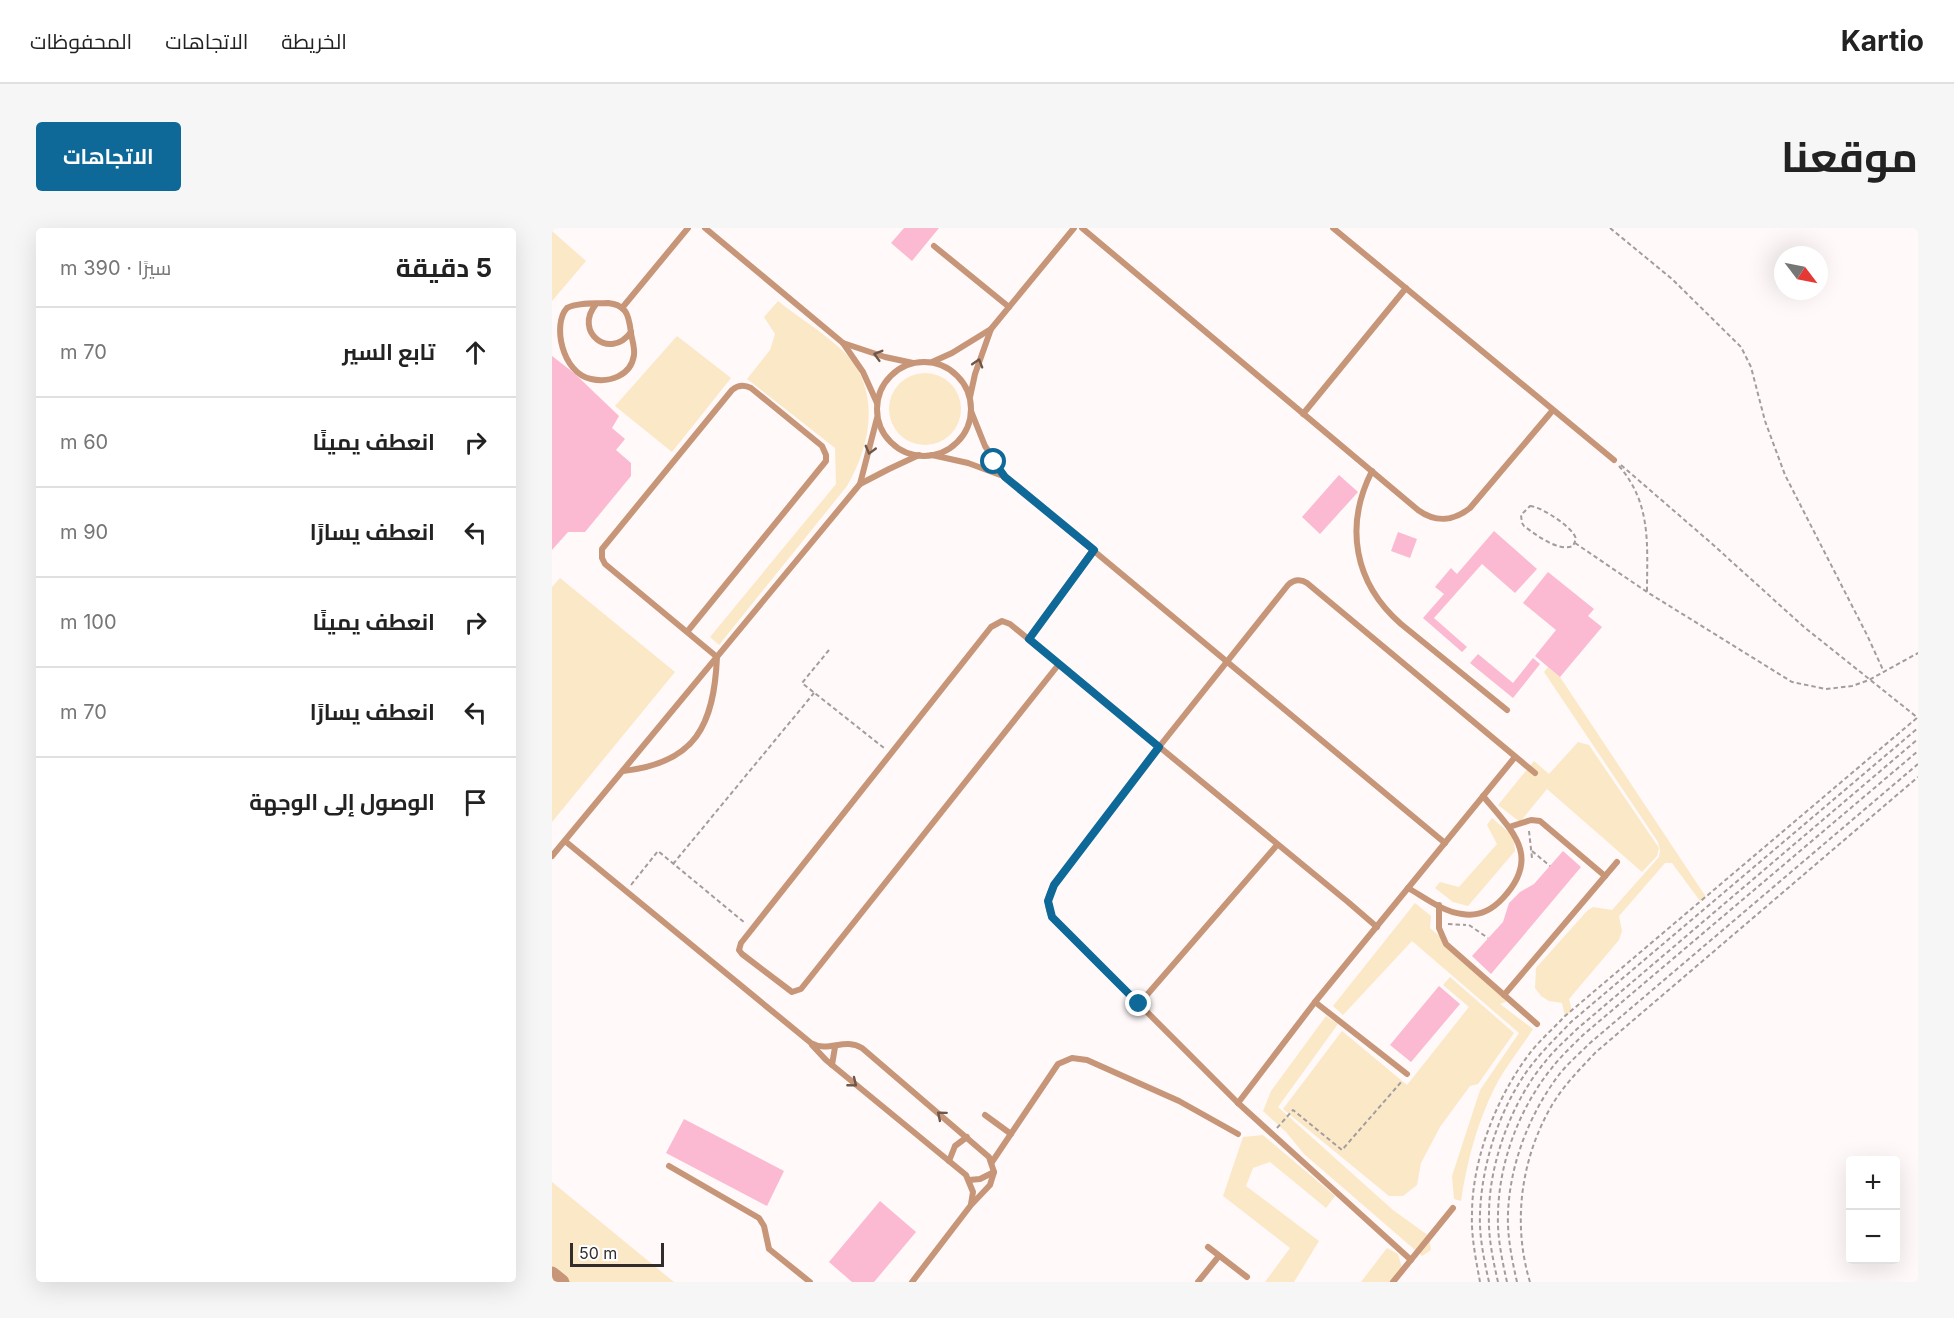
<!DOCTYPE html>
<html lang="ar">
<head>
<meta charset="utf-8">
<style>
  :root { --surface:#fff; --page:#f6f6f6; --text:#222; --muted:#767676; --line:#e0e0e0; --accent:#0e6898 }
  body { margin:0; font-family:Inter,Cairo,sans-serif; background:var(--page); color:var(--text); direction:rtl }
  .controls { position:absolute; right:18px; bottom:18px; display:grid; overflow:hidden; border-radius:6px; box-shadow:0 6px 24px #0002 }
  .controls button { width:54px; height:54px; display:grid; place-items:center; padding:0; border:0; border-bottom:2px solid var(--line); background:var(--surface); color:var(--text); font:30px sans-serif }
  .compass { position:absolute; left:1222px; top:18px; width:54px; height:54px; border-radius:50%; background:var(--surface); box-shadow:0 6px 24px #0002; rotate:122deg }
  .scale { position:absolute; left:18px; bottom:15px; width:94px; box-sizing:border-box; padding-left:6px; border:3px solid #322c2c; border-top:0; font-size:16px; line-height:21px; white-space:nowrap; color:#322c2c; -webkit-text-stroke:4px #fff; paint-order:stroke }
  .stop { position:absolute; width:18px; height:18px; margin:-14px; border:4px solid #0e6898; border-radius:50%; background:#fff }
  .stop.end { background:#0e6898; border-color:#fff; box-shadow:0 2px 6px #0008 }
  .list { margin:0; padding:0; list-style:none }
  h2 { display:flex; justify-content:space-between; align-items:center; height:78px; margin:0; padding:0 24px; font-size:26px }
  h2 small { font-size:20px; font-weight:400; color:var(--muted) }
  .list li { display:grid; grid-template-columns:39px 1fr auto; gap:18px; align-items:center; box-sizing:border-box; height:90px; padding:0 24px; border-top:2px solid var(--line) }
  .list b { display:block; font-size:22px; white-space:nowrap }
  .list em { font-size:20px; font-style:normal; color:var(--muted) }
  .icon { flex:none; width:33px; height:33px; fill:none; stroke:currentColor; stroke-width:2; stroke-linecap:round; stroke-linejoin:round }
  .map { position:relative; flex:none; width:1366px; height:1054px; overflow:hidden; direction:ltr; border-radius:6px }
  header { display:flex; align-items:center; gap:36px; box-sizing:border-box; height:84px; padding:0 30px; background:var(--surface); border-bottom:2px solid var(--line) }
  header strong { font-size:28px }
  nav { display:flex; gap:33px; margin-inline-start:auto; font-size:21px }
  .intro { display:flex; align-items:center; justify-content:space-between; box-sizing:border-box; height:144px; padding:0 36px }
  h1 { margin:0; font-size:42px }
  .button { padding:15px 27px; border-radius:6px; background:var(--accent); color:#fff; font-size:21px; font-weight:700 }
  main { display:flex; gap:36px; padding:0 36px }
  aside { flex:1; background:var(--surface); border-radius:6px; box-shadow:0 6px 24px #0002 }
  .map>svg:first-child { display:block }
</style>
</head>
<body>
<header>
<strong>Kartio</strong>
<nav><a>الخريطة</a><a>الاتجاهات</a><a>المحفوظات</a></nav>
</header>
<div class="intro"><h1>موقعنا</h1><a class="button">الاتجاهات</a></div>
<main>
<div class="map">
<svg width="1366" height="1054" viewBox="0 0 1366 1054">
  <rect width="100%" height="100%" fill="#fff9f9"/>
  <!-- green -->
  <g fill="#fbe8c7">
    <path d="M 0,3 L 34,33 L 0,73 Z"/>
    <path d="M 226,73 C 246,89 269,103 289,121 C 330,159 320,215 295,258 L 167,417 L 158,409 L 284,256 L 283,220 L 195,151 L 218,122 L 223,106 L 212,89 Z"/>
    <path d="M 125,108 L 179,150 L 120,224 L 63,178 Z"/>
    <circle cx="373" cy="181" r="36"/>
    <path d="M 8,350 L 123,444 L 0,594 L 0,359 Z"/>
    <path d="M 996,439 L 1008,449 L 1154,669 L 1148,673 L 1120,635 L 1113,635 L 1067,688 L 1070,703 L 1067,712 L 1017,771 L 1020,783 L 1013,788 L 1010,775 L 997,773 L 989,768 L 983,760 L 984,740 L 1035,683 L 1041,679 L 1060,682 L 1107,629 L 1108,622 L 1106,614 L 992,444 Z"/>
    <path d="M 1026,514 L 1037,517 L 1107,620 L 1105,628 L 1090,644 L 995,561 L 968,594 L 946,577 L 982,533 L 997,546 Z"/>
    <path d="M 940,590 L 961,608 L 963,623 L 916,678 L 901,674 L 883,660 L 888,654 L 907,659 L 945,616 L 935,597 Z"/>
    <path d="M 863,675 L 879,688 L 878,700 L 961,771 L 948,776 L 981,801 C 969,820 954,838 943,859 C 925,895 915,933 909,973 L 902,971 L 900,948 L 928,862 L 967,805 L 860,713 L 791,787 L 781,778 Z"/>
    <path d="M 898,749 L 962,805 L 926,856 L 918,858 L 888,899 L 869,935 L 865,957 L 851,968 L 837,968 L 731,881 L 790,803 L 855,857 L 917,779 L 891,757 Z"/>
    <path d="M 774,788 L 786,796 L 726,879 L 841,982 L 877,1008 L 879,1022 L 870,1028 L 752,926 L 734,904 L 711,883 L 719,863 Z"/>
    <path d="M 711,907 L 783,968 L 774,980 L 718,934 L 701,940 L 694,958 L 767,1013 L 742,1054 L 713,1054 L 738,1020 L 671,968 L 691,909 Z"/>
    <path d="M 0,954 L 122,1054 L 0,1054 Z"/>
    <path d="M 835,1020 L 846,1026 L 851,1043 L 842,1054 L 809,1054 Z"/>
  </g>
  <!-- building -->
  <g fill="#fbbad2">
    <path d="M 352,0 L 387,0 L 360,33 L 339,15 Z"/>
    <path d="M 0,128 L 22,145 L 67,188 L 60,200 L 73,211 L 64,222 L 79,235 L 79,248 L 33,304 L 16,304 L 0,322 Z"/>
    <path d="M 787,247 L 806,264 L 768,306 L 750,289 Z"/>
    <path d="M 942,303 L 985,341 L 963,365 L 930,336 L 882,390 L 915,419 L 910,424 L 871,390 L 892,366 L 883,359 L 899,340 L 905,346 Z"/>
    <path d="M 846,304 L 865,311 L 858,330 L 839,323 Z"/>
    <path d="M 996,344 L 1042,381 L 1036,388 L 1050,399 L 1008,449 L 983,428 L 1004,402 L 971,375 Z"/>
    <path d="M 926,426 L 961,455 L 981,430 L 988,436 L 961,470 L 918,435 Z"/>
    <path d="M 1011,623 L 1029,639 L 939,746 L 920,728 L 951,694 L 957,675 L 968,664 L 982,656 Z"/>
    <path d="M 887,758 L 908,776 L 859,834 L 838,817 Z"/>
    <path d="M 132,891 L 232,943 L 215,978 L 114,925 Z"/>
    <path d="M 328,973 L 364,1004 L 322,1054 L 300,1054 L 277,1034 Z"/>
  </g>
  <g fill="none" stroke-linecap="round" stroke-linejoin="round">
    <!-- path -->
    <g stroke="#a39d9d" stroke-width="2" stroke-dasharray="4.5 3" stroke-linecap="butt">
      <path d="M 1058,0 L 1120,51 L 1189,119 L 1199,139 L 1213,193 L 1233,247 L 1315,407 L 1332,444"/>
      <path d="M 1069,237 L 1158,314 L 1252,399 L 1366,490"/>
      <path d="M 1067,238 C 1100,276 1095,318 1095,364"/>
      <path d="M 978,278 C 990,279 1022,300 1024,311 L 1021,318 C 1006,324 984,307 972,298 L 970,295 L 969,287 Z"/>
      <path d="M 1023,315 L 1095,364 L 1240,454 L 1274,461 L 1300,458 L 1317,452 L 1366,425"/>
      <path d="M 277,422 L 250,455 L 332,520"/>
      <path d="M 977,603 L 980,630"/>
      <path d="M 980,623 L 998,638"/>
      <path d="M 121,636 L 262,465"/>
      <path d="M 79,657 L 106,623 L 193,695"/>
      <path d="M 896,696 L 914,697"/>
      <path d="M 917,697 L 936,710"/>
      <path d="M 725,900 L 741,882 L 790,922 L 850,853"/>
      <path d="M 928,1054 C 924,1032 919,1008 920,986 C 920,931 945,868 978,825 C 988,812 1002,800 1013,788 L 1366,489"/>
      <path d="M 937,1054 C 932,1032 927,1008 928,985 C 930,931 951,869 987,828 C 997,816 1008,806 1019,794 L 1366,500"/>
      <path d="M 946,1054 C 941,1032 936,1009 937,986 C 937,935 960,873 993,834 C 1002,822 1014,812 1025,801 L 1366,511"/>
      <path d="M 955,1054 C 950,1032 945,1008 946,986 C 947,934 967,881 999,841 C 1008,829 1020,818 1031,807 L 1366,523"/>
      <path d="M 965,1054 C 960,1032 955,1008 956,985 C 958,936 977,887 1006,848 C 1015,836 1027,826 1038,815 L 1366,536"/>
      <path d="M 978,1054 C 960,995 969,930 1000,877 C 1012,857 1028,841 1044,824 L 1366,549"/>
    </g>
    <!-- service -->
    <g stroke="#c79678" stroke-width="6">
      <path d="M 153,0 L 291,115 L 311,144 L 325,175"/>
      <path d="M 530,0 L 866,282 C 884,295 902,293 918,280 L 1001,182"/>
      <path d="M 781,0 L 1062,232"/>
      <path d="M 382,18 L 457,79"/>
      <path d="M 56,75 C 63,76 68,77 73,83 C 77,88 78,97 79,105 C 80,112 83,120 82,127 C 79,148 57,155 39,151 C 10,145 0,96 15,80 C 26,74 44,76 56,75 Z"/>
      <path d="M 44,76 C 21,104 58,133 79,104"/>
      <path d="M 70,80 L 136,0"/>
      <path d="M 291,115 L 333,129 L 361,135"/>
      <path d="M 380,134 L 400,125 L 439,101 L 522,0"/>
      <circle cx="372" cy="181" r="47"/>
      <path d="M 418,169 L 423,146 L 439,101"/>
      <path d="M 419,183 L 433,218 L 453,249 L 893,615"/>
      <path d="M 751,186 L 854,60"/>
      <path d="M 380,227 L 416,235 L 451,248"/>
      <path d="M 820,243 C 792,298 802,355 849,396 L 955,482"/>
      <path d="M 308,256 L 325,190"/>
      <path d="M 477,411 L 541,322"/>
      <path d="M 507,436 L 249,761 L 240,764 L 190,726 L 187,722 L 189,715 L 439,399 L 450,393 L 458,396 L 796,674 L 825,699"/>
      <path d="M 71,543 C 144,535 162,497 165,429 L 53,336 L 50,330 L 50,321 L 180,162 C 186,157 193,157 199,160 L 270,218 L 274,227 L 274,233 L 135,404"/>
      <path d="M 957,599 L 979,592 L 988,593 L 1053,648"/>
      <path d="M 13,613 L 259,815 C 277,825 292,809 310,820 L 437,929 L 442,944 L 438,957 L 419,977 L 360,1054"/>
      <path d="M 0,628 L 308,256 L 337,241 L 367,227"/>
      <path d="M 856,660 C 872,669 891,684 910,686 C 927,689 940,682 951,670 C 990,628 960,603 931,568"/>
      <path d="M 887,677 L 887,700 L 894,716 L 985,796"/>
      <path d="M 952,767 L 1065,634"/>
      <path d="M 763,774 L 855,846"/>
      <path d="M 587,776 L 725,617"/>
      <path d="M 260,817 L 274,832 L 414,947 L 421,964 L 419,976"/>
      <path d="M 280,837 L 283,819"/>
      <path d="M 686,875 L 763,774 L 963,529"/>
      <path d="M 433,887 L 459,906"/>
      <path d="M 397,933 L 403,918 L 415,909"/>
      <path d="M 440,934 L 506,836 L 520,830 L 535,832 L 627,873 L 686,906"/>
      <path d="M 117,938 L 207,990 L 212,998 L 217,1021 L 258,1054"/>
      <path d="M 417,952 L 428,951 L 442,944"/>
      <path d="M 656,1019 L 695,1049"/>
      <path d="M 859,1032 L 686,875 L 500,689 C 494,678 495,668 502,657 L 607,519 L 736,357 C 742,351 749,351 755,355 L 983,545"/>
      <path d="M 646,1054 L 667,1028"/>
      <path d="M 841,1054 L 901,980"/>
    </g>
    <!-- tertiary -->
    <path stroke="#c79678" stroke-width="15" d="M 0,1046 L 10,1054"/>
  </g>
  <!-- one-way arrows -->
  <defs><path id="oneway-chevron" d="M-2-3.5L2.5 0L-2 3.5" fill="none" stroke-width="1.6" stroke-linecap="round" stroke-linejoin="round" transform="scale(1.5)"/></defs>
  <g stroke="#6e564a">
    <use href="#oneway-chevron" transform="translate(326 127) rotate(-164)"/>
    <use href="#oneway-chevron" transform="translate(426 135) rotate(-73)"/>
    <use href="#oneway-chevron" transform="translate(318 222) rotate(105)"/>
    <use href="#oneway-chevron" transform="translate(301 855) rotate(39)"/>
    <use href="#oneway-chevron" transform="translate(389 887) rotate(-140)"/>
  </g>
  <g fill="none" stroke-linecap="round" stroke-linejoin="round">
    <!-- route -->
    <path stroke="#0e6898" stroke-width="8" d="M 442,234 L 453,249 L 542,322 L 477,411 L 607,519 L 502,657 L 496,673 L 500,689 L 587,776"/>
  </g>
</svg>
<div class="controls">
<button>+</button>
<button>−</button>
</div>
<svg class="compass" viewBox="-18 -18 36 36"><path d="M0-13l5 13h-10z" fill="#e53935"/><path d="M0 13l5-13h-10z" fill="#767676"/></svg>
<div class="scale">50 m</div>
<div class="stop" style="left:442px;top:234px"></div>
<div class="stop end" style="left:587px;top:776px"></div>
</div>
<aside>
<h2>5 دقيقة<small>سيرًا · 390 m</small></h2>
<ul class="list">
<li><svg class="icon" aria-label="ahead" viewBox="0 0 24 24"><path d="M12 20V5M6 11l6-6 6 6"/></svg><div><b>تابع السير</b></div><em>70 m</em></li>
<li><svg class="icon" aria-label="right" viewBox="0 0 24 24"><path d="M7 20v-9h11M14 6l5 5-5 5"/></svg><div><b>انعطف يمينًا</b></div><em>60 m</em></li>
<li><svg class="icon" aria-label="left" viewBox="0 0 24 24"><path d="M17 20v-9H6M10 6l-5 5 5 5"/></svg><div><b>انعطف يسارًا</b></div><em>90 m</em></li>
<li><svg class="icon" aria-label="right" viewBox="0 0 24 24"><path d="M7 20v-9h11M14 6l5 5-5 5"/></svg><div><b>انعطف يمينًا</b></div><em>100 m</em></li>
<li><svg class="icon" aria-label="left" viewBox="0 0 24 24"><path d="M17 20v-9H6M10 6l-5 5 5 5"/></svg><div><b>انعطف يسارًا</b></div><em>70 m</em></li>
<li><svg class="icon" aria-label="arrive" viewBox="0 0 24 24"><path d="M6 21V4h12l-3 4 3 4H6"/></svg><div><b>الوصول إلى الوجهة</b></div></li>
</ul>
</aside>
</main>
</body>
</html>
